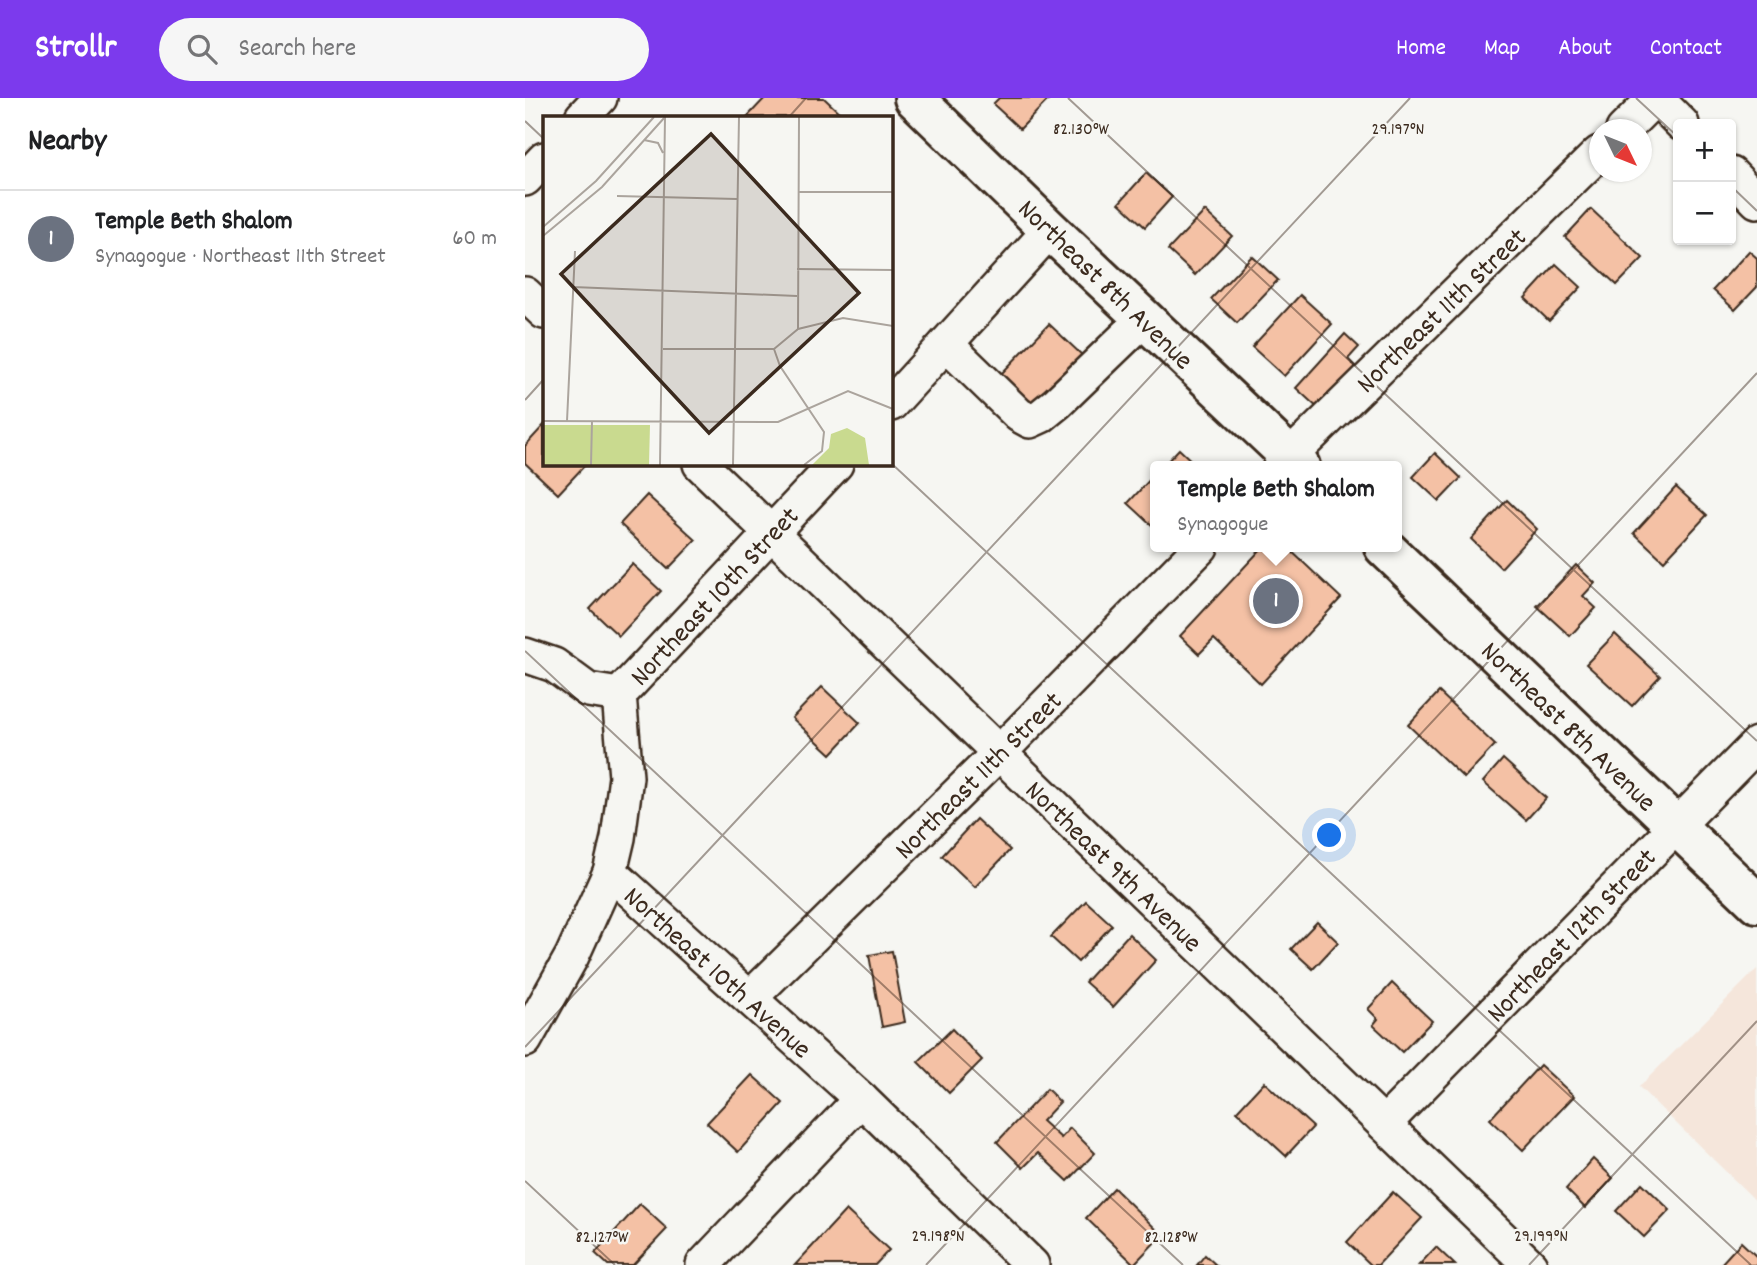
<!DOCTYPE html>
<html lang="en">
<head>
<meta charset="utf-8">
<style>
  :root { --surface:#fff; --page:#f6f6f6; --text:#202124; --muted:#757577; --line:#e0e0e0; --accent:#7c3aed }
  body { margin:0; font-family:Dekko,sans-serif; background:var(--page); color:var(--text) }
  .controls { position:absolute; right:21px; top:21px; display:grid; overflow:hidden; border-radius:7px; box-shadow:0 2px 5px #0004 }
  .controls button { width:63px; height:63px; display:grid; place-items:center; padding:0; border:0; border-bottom:2px solid var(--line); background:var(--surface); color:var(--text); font:35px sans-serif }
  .compass { position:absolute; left:1064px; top:21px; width:63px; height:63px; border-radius:50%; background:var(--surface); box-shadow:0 2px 5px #0004; rotate:133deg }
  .you { position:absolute; left:805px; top:738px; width:24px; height:24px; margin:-18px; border:5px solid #fff; border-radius:50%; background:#1a73e8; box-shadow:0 0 0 10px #1a73e833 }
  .badge { display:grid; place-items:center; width:46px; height:46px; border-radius:50%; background:var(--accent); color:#fff; font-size:23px; font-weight:700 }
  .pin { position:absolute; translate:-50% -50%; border:4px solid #fff; box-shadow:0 2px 7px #0006 }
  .popup { position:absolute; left:625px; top:363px; width:252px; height:91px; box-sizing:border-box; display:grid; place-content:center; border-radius:7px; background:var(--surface); filter:drop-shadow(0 2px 5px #0005); font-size:23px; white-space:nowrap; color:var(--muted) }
  .popup b { font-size:26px; color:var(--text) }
  .popup::after { content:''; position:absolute; left:50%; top:100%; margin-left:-14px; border:14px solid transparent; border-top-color:var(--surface) }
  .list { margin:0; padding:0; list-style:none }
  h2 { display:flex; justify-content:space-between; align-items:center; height:91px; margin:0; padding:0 28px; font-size:30px }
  h2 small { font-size:23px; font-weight:400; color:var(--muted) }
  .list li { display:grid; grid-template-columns:46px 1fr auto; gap:21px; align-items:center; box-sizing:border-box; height:98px; padding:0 28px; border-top:2px solid var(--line) }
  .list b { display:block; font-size:26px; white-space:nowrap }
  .list p { margin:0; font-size:23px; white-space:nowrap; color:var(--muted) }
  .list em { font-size:23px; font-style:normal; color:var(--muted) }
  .icon { flex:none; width:38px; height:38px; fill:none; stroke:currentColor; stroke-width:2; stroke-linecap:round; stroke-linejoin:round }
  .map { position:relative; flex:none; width:1232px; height:1167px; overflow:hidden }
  header { display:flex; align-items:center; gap:42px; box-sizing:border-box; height:98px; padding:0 35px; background:var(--accent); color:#fff }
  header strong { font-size:33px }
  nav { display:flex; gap:38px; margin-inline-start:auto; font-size:24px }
  .search { width:490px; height:63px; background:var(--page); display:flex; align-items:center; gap:18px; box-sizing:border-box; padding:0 24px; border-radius:38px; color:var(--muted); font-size:26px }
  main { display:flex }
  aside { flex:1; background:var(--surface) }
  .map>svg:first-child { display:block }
</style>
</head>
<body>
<header>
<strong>Strollr</strong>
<div class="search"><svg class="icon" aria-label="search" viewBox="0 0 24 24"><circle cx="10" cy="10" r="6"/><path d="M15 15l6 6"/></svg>Search here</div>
<nav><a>Home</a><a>Map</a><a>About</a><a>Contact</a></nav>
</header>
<main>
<aside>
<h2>Nearby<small></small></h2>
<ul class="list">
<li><span class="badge" style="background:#6b7280">1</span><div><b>Temple Beth Shalom</b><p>Synagogue · Northeast 11th Street</p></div><em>60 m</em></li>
</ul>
</aside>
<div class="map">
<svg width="1232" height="1167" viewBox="0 0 1232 1167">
  <rect width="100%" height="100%" fill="#f6f6f2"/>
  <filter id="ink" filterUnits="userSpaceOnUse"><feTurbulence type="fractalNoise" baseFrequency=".0143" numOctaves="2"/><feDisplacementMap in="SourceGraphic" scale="14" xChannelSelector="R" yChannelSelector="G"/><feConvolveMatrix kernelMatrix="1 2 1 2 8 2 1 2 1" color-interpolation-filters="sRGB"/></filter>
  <g filter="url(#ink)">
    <!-- built -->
    <path fill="#f5e6db" d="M 1232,871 L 1232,1104 L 1114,989 Z"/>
    <!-- building -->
    <g fill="#f4c1a5" stroke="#3b2a1e" stroke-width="2">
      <path d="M 240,0 L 299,0 L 319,19 L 222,19 Z"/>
      <path d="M 474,0 L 525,0 L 495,31 L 468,6 Z"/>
      <path d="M 621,75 L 647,99 L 620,129 L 594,105 Z"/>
      <path d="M 1066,111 L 1118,160 L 1092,187 L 1040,139 Z"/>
      <path d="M 680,113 L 707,138 L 670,177 L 643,152 Z"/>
      <path d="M 1224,153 L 1232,160 L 1232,189 L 1210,212 L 1188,192 Z"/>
      <path d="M 727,158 L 753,182 L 712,225 L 686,201 Z"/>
      <path d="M 1031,166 L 1056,189 L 1024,223 L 1000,200 Z"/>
      <path d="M 775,197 L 807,226 L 759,278 L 727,249 Z"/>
      <path d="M 524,226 L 558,258 L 511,309 L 476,276 Z"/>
      <path d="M 820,236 L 834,249 L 823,261 L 833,271 L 795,312 L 771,290 Z"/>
      <path d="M 19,327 L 19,366 L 61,366 L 33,396 L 0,365 L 0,348 Z"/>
      <path d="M 654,351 L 672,368 L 638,368 Z"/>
      <path d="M 910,355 L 936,380 L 914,403 L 888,379 Z"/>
      <path d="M 630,376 L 630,430 L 603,405 Z"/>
      <path d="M 1151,389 L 1182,417 L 1139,463 L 1109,435 Z"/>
      <path d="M 122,397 L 171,442 L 143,471 L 95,426 Z"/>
      <path d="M 982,402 L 1012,431 L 976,470 L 946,441 Z"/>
      <path d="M 738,449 L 762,449 L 816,500 L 736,586 L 689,541 L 674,556 L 655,538 Z"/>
      <path d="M 107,466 L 136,493 L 94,538 L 65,511 Z"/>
      <path d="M 1051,467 L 1070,485 L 1058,498 L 1071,510 L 1045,538 L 1012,508 Z"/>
      <path d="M 1090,536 L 1135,578 L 1107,608 L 1061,566 Z"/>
      <path d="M 297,589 L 335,625 L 306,656 L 267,620 Z"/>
      <path d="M 914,594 L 970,647 L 939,680 L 883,627 Z"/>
      <path d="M 978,661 L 1021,700 L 1001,722 L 958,684 Z"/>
      <path d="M 451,721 L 485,752 L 450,789 L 417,758 Z"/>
      <path d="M 561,803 L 587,827 L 553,864 L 526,839 Z"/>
      <path d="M 792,824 L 813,844 L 788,871 L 766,851 Z"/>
      <path d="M 604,836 L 631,862 L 588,909 L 560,884 Z"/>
      <path d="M 367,853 L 380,924 L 357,929 L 344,857 Z"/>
      <path d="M 867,885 L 907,923 L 877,954 L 848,927 L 853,921 L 843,911 Z"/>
      <path d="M 427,931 L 457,962 L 424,995 L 393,964 Z"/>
      <path d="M 1015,967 L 1049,998 L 998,1052 L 965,1021 Z"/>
      <path d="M 227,977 L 258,1005 L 213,1054 L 182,1025 Z"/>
      <path d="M 739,984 L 788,1029 L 761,1058 L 712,1013 Z"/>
      <path d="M 522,991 L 535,1004 L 517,1023 L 536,1040 L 545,1030 L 570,1055 L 543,1083 L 513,1055 L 498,1070 L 472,1044 Z"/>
      <path d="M 1068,1061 L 1088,1080 L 1060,1110 L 1041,1091 Z"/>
      <path d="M 1117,1085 L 1145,1112 L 1119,1139 L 1091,1113 Z"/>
      <path d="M 589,1090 L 637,1137 L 609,1166 L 561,1120 Z"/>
      <path d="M 868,1094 L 897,1120 L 853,1167 L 846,1167 L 822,1144 Z"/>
      <path d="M 115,1106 L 142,1131 L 108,1167 L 83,1167 L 70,1155 Z"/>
      <path d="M 321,1112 L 364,1152 L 350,1167 L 270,1167 Z"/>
      <path d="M 1216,1144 L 1232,1159 L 1232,1167 L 1195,1167 Z"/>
      <path d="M 911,1149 L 930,1167 L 894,1167 Z"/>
      <path d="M 680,1157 L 691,1167 L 672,1167 Z"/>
    </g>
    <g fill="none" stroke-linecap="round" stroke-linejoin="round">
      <defs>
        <g id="minor">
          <path d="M 1131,0 L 1157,26"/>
          <path d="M 57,19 L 75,0"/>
          <path d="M 1098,32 L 1130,0"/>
          <path d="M 1206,76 L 1232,103"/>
          <path d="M 0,81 L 19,61"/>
          <path d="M 0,196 L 19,214"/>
          <path d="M 421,246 L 494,317 L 505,323 L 516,318 L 532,305 L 619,221"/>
          <path d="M 366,306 L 525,132"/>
          <path d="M 175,366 L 1005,1167"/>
          <path d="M 755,368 L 1074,55"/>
          <path d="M 0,557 L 29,567 L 63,592 L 94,597"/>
          <path d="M 94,597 L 101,679 L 93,740 L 85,774 L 336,1001 L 507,1167"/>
          <path d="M 94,597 L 311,366"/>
          <path d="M 225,900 L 474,655 L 676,449"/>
          <path d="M 0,942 L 47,858 L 85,774"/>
          <path d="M 859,1026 L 1232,646"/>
          <path d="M 178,1167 L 336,1001"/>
        </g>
        <g id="major">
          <path d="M 389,0 L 525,132 L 775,368"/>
          <path d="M 859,449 L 1232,805"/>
        </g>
      </defs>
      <!-- minor casing -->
      <use href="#minor" stroke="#3b2a1e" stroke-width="38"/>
      <!-- major casing -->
      <use href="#major" stroke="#3b2a1e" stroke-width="44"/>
      <!-- minor -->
      <use href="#minor" stroke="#f6f6f2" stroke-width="33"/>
      <!-- major -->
      <use href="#major" stroke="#f6f6f2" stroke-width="38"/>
    </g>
  </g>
  <!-- ticks -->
  <path fill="none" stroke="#3b2a1e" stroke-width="2" stroke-opacity="0.45" d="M 543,0 L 1232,643M 1111,0 L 1153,39M 264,19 L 281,0M 0,23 L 19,41M 1206,88 L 1232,113M 0,302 L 19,281M 366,365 L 1226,1167M 0,553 L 658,1167M 0,949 L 885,0M 0,1083 L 90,1167M 401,1167 L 1232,275M 1004,1167 L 1232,923"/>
  <g text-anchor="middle" stroke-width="5" stroke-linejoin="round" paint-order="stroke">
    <!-- street labels -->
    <g font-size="28" fill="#3b2a1e" stroke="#f6f6f2">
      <text transform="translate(582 185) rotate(44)" y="10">Northeast 8th Avenue</text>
      <text transform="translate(915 211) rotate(-44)" y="10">Northeast 11th Street</text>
      <text transform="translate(188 497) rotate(-47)" y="10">Northeast 10th Street</text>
      <text transform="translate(1045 627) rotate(44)" y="10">Northeast 8th Avenue</text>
      <text transform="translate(452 676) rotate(-45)" y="10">Northeast 11th Street</text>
      <text transform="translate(590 767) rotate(44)" y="10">Northeast 9th Avenue</text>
      <text transform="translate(1045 836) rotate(-46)" y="10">Northeast 12th Street</text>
      <text transform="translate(194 873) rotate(42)" y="10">Northeast 10th Avenue</text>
    </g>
  </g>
  <!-- overview -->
  <g transform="translate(18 18)">
    <rect width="350" height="350" fill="#f6f6f2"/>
    <path d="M 0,309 L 107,309 L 106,349 L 0,349 ZM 304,312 L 322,322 L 326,349 L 269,349 L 286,332 L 288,318 Z" fill="#c9da8f"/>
    <path fill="none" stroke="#aba49d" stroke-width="2" d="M 101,24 L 115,27 L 120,37M 256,76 L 350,76M 74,80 L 194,83M 0,111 L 53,65 L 111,1M 0,120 L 59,71 L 122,1M 254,153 L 350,154M 30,171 L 254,180M 255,213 L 300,202 L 350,210M 120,233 L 231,233M 231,233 L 255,213 L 256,1M 231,233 L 237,250 L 281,316 L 279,335 L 261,349M 0,305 L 235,306 L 305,275 L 350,293M 24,305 L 32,135M 48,349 L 49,305M 117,349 L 122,1M 190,349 L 196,1"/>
    <path fill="#3b2a1e" fill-opacity="0.15" stroke="#3b2a1e" stroke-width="3.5" d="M 168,18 L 316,177 L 166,317 L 18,158 Z"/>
    <rect width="350" height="350" fill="none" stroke="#3b2a1e" stroke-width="3.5"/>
  </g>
  <g font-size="18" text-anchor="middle" fill="#3b2a1e" stroke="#f6f6f2" stroke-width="5" stroke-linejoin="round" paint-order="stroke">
    <text x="556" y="36">82.130°W</text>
    <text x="873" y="36">29.197°N</text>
    <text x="413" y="1143">29.198°N</text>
    <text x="1016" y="1143">29.199°N</text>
    <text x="77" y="1144">82.127°W</text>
    <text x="646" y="1144">82.128°W</text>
  </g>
</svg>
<div class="controls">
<button>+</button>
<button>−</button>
</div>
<svg class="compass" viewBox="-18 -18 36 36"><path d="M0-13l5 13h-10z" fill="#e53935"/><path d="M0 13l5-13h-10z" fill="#757577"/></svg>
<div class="you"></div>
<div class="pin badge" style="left:751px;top:503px;background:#6b7280">1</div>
<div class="popup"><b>Temple Beth Shalom</b>Synagogue</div>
</div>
</main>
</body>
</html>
